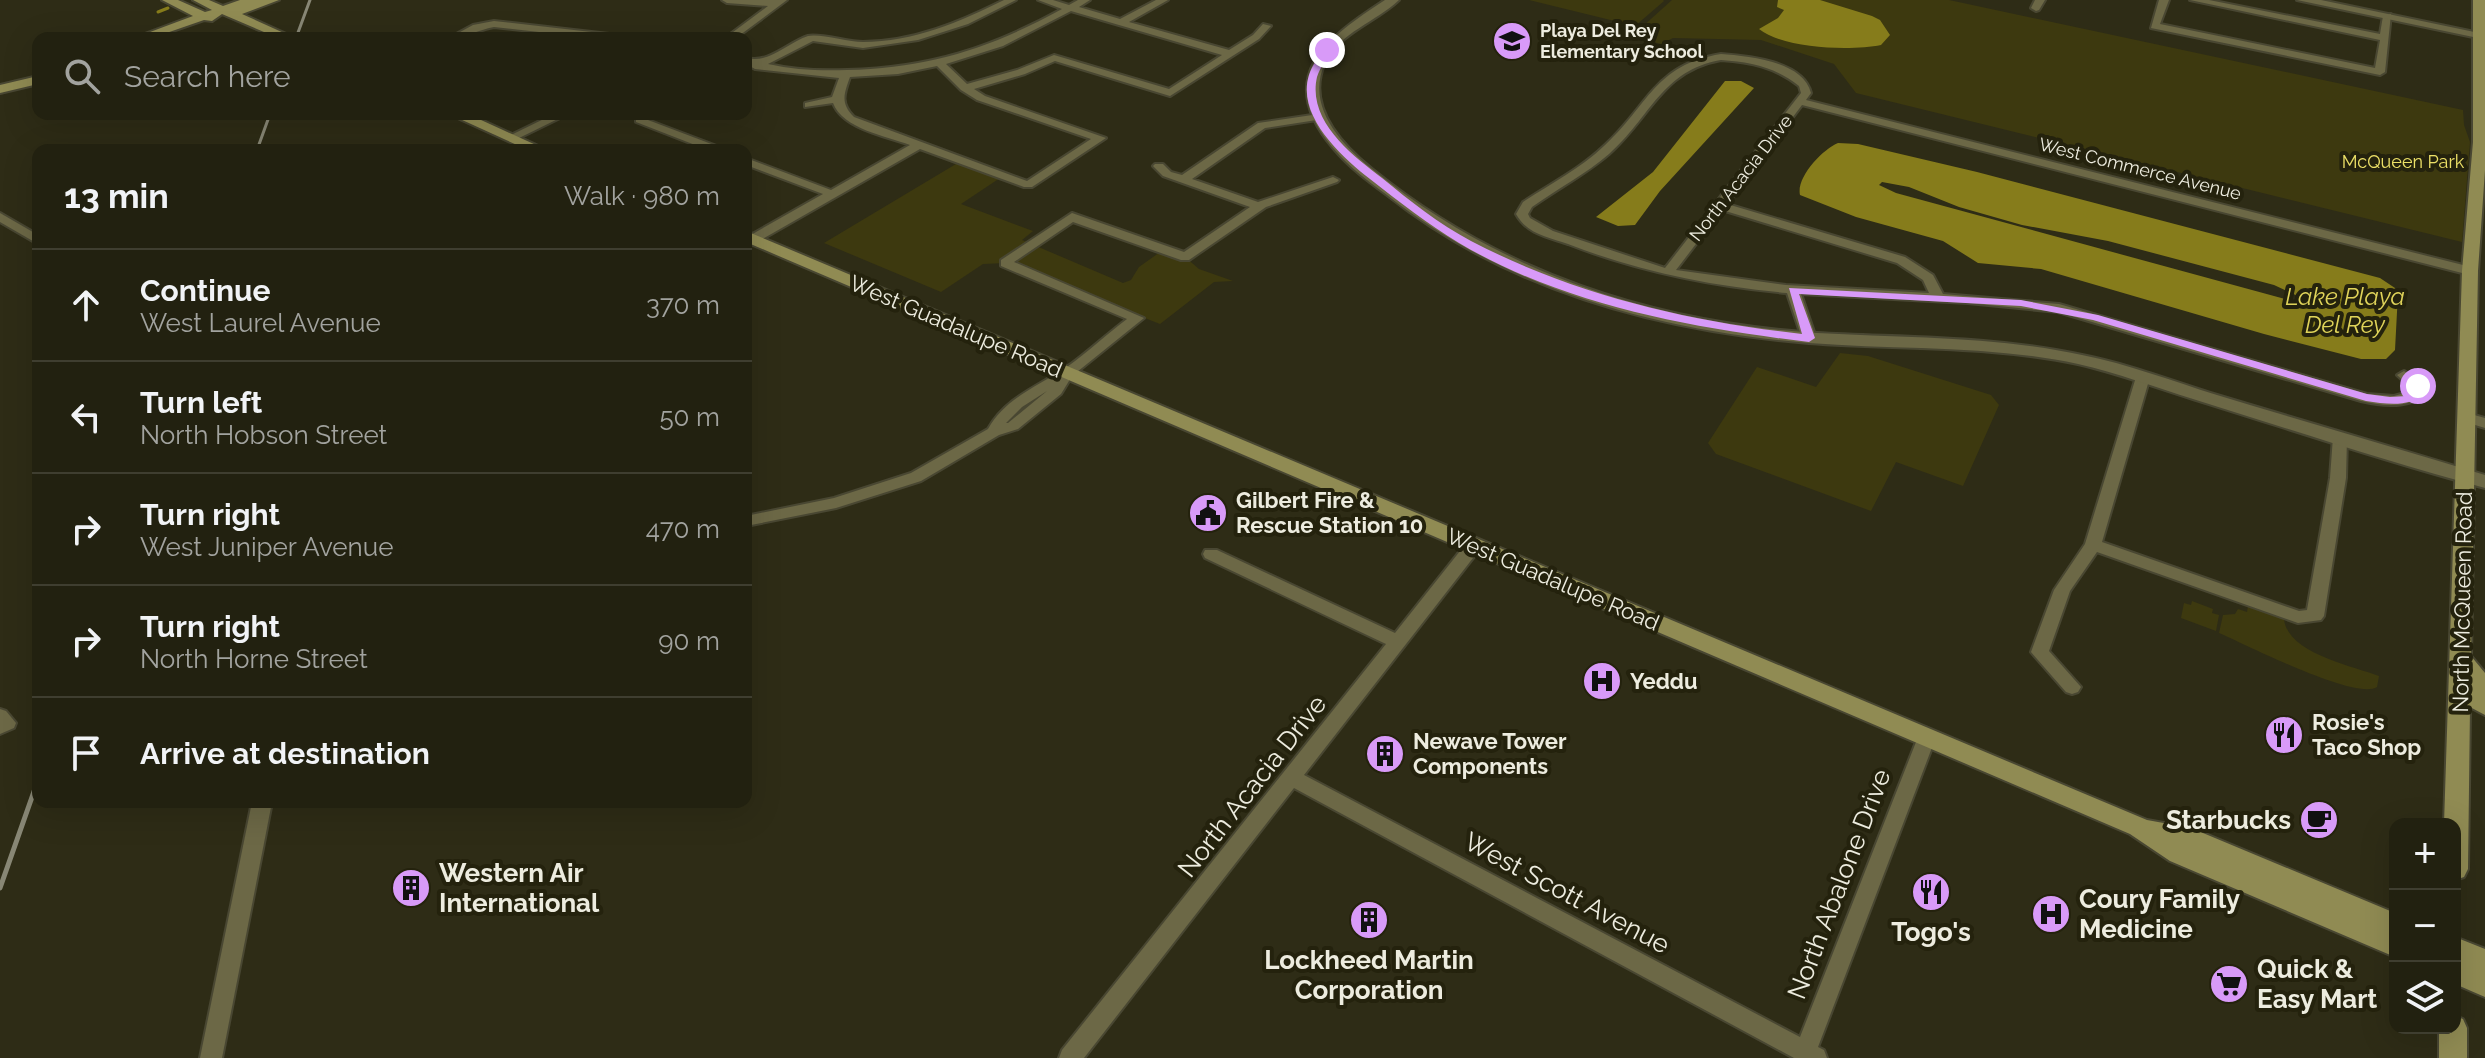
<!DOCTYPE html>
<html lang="en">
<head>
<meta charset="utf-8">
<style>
  :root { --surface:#222110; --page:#2a2919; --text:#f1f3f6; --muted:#a2a39f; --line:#3f3e30 }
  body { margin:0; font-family:Raleway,sans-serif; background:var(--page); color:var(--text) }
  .controls { position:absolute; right:24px; bottom:24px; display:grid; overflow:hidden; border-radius:16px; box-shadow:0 8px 32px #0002 }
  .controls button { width:72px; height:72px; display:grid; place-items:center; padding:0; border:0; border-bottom:2px solid var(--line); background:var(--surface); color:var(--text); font:40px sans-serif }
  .stop { position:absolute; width:24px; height:24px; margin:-18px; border:6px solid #d89af8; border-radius:50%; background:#fff }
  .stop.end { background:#d89af8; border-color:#fff; box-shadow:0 2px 8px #0008 }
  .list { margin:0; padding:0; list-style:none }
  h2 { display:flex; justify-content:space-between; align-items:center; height:104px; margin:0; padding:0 32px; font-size:34px }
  h2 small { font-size:26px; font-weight:400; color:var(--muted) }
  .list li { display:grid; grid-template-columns:52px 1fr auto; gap:24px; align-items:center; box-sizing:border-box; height:112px; padding:0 32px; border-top:2px solid var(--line) }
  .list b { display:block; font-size:30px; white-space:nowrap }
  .list p { margin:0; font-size:26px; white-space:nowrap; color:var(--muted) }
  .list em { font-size:26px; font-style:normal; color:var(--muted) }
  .icon { flex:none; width:44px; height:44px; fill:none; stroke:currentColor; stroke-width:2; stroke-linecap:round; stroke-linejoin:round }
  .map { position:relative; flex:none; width:2485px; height:1058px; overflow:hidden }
  .search { position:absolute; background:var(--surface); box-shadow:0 8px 32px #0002; left:32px; top:32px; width:720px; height:88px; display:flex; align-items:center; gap:20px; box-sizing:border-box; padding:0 28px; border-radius:16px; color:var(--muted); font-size:30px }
  .panel { position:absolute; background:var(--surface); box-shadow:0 8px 32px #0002; left:32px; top:144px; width:720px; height:664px; border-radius:16px }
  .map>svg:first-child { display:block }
</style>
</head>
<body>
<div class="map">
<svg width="2485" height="1058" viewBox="0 0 2485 1058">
  <rect width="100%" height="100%" fill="#2e2c16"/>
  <!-- green -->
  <g fill="#3d390f">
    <path d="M 1529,0 L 1663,0 L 1664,1 L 1635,26 Z"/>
    <path d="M 1672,0 L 1949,0 L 2463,110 L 2464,125 L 2470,142 L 2462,242 L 1856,93 L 1834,64 L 1761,40 L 1673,38 L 1661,44 L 1632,36 Z"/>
    <path d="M 961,161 L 1003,176 L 961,204 L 1033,231 L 1022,240 L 1123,283 L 1131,280 L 1139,267 L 1163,250 L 1185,257 L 1199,269 L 1233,281 L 1214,282 L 1160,324 L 1005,263 L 983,264 L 941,292 L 824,243 Z"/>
    <path d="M 1840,353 L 1868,356 L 1991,395 L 1999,405 L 1963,486 L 1896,462 L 1871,511 L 1716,454 L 1708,443 L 1757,367 L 1816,387 Z"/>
    <path d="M 2192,601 L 2213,609 L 2212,613 L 2219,615 L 2216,631 L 2181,618 L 2184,603 L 2191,605 Z"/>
    <path d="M 2248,606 L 2284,619 C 2287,653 2352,666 2379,676 L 2377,687 C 2356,701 2247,645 2219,633 L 2223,615 L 2235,614 L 2238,609 L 2247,612 Z"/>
  </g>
  <!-- water -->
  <g fill="#867c1b" fill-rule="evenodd">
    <path d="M 1778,0 L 1820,0 L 1872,16 L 1880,20 L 1890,35 L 1881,45 C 1851,51 1784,49 1759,29 L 1778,18 L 1784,10 L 1777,7 Z"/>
    <path d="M 1725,81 L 1741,81 L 1754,88 L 1660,191 L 1635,225 L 1618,226 L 1596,217 L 1653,172 Z"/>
    <path d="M 1838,143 L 1858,144 L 1977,172 L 2380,278 L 2395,288 L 2398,293 L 2395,350 L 2386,359 L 2361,359 L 2264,334 L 2041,269 L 1978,263 L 1943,241 L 1856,217 L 1800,195 C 1796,177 1823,149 1838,143 ZM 1882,182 L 1909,187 L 1959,207 L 2022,225 L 2108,241 L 2274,285 L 2304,299 L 2298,302 L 2285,299 L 1896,193 L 1879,185 Z"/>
  </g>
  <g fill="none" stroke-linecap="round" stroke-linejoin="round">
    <!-- stream -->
    <path stroke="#867c1b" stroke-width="3" d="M 158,12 L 168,8"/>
    <defs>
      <g id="minor">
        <path d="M 722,0 L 787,0 L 736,38 L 725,38 L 768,6 L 727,3 Z"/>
        <path d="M 1004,0 L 1016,0 L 968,24 L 918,40 L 863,48 L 813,41 L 768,64 C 794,70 821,71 847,70 C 929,68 991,48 1062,9 L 1038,0 L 1053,0 L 1069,5 L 1078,0 L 1090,0 L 1079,7 L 1120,19 L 1156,0 L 1168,0 L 1129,22 L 1229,50 L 1253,35 L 1263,24 L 1271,26 L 1259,39 L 1170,96 L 1055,61 L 1025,74 L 974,89 L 985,96 L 1106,138 L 1032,187 L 1024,187 L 920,149 L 757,242 L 749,242 L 749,236 L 823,194 L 746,165 L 746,158 L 831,190 L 910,145 C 886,136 843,129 833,103 L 805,107 L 805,103 L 832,97 L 839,78 L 755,69 L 746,64 L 746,58 C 769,64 787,43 808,36 C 819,33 848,42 863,42 C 913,42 960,22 1004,0 ZM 1071,11 L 1222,55 L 1169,89 L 1054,55 L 1017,70 L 967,84 L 946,64 L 1003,46 ZM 937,66 L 961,90 L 977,100 L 1091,139 L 1027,181 L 854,117 C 840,103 844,94 850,77 L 898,74 Z"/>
        <path d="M 2035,0 L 2045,0 L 2039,10 L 2036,11 L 2031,8 Z"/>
        <path d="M 2159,0 L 2169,0 L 2160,24 L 2375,68 L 2380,40 L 2190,0 L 2209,0 L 2380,34 L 2383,16 L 2391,14 L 2385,72 L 2380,75 L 2151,28 Z"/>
        <path d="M 494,21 L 618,35 L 623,38 L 592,38 L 494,27 C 478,30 465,38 449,38 L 473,25 Z"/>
        <path d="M 1721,54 C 1748,56 1803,61 1811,93 L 1806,100 L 2475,268 L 2476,271 L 2470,275 L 1802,105 L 1727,204 L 1905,257 L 1933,275 L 1943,294 L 2059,304 L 2367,394 L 2394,396 L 2412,391 L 2411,388 L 2397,375 L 2404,371 L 2425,386 L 2426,393 C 2410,409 2382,406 2361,401 L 2058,312 L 1968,303 L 1801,294 L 1816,338 L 1809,342 L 1802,338 L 1787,293 C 1711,286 1640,272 1568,244 C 1548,237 1527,234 1516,214 L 1523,202 C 1550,184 1580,169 1604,146 C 1649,105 1654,65 1721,54 ZM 1721,60 C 1751,62 1775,67 1799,86 L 1801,93 L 1665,268 L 1553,231 L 1530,218 L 1528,214 L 1532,207 C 1557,189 1586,174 1609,154 C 1650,118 1662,70 1721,60 ZM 1722,210 L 1897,263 L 1923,280 L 1929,293 L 1786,285 L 1676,270 Z"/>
        <path d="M 554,114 L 568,114 L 515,140 L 505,138 Z"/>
        <path d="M 1319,114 L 1323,115 L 1323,119 L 1265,128 L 1192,179 L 1258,202 L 1333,177 L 1339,180 L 1337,182 L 1266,207 L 1189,260 L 1181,260 L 1073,222 L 1014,262 L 1144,318 L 1072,376 L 1061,394 L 1018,429 L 999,435 L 921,481 L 836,508 L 746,526 L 746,516 L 834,498 L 911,473 L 988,429 C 1006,397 1039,386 1067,367 C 1088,352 1107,334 1127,319 L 1001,266 L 1001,260 L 1072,213 L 1184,252 L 1250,207 L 1163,176 L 1153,166 L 1155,164 L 1163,164 L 1171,172 L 1182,175 L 1258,123 ZM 1047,391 L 1008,423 L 1006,423 L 1022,407 Z"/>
        <path d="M 640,117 L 722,148 L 724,150 L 708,150 L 636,122 L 636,118 Z"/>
        <path d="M 0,213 L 38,235 L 38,244 L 0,222 Z"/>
        <path d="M 2143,373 L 2150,377 L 2102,542 L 2299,611 L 2307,610 L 2330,478 L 2333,437 L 2335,434 L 2345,434 L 2347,437 L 2346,478 L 2324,616 L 2321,620 L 2298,623 L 2097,552 L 2070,591 L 2049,651 L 2081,687 L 2078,692 L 2072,694 L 2066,692 L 2031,652 L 2054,590 L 2085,544 L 2136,377 Z"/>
        <path d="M 2467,413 L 2485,418 L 2485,428 L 2462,421 L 2460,418 L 2462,415 Z"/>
        <path d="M 1474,539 L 1480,541 L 1482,545 L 1480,549 L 1304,775 L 1800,1037 L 1918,737 L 1920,732 L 1927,730 L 1934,732 L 1936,737 L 1818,1047 L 1824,1050 L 1827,1058 L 1794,1058 L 1294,788 L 1084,1058 L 1059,1058 L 1062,1050 L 1386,644 L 1205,558 L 1203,554 L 1205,550 L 1217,550 L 1395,633 L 1468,541 Z"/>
        <path d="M 0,709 L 6,711 L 16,723 L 14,728 L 0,734 Z"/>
        <path d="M 252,802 L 272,802 L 222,1058 L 200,1058 Z"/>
      </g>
      <g id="tertiary">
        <path d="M 1385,0 L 1399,0 C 1376,22 1340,32 1325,63 C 1305,106 1341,144 1372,169 C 1500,273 1654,323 1817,333 C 1906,338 1995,336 2082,355 C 2128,364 2172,381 2217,395 C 2306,422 2396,448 2485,475 L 2485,488 C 2387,462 2290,429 2193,399 C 2155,387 2117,373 2078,364 C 1990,345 1899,350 1809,343 C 1659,331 1507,290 1387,195 C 1368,181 1349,167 1334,149 C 1273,78 1325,39 1385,0 Z"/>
        <path d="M 2297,0 L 2321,0 L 2484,34 L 2478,38 Z"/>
      </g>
      <g id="secondary">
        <path d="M 162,0 L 178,0 L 205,12 L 212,10 L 193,0 L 209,0 L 223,6 L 240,0 L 279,0 L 242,14 L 295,38 L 278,38 L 222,14 L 212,21 L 204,20 L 152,38 L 134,38 L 193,16 Z"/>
        <path d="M 2473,0 L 2485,0 L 2485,170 L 2478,271 L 2471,656 L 2485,673 L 2485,715 L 2470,707 L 2468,869 L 2464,877 L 2455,880 L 2455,824 L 2444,824 L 2462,271 L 2473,142 Z"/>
        <path d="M 38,76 L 38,84 L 0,93 L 0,85 Z"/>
        <path d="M 449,114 L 468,114 L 547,150 L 528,150 Z"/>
        <path d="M 746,231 L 2147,820 L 2191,828 L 2395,913 L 2395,957 L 2170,861 L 2130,834 L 746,242 Z"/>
        <path d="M 2455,937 L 2485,949 L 2485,997 L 2455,984 Z"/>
        <path d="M 2455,1016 L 2463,1019 L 2467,1028 L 2467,1058 L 2439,1058 L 2439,1028 L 2455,1028 Z"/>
      </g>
    </defs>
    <!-- minor casing -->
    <use href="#minor" stroke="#494732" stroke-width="4"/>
    <!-- tertiary casing -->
    <use href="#tertiary" stroke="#494732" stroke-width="4"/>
    <!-- secondary casing -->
    <use href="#secondary" stroke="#494732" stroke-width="4"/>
    <!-- minor -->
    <use href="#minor" fill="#6c6846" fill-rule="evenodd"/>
    <!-- tertiary -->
    <use href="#tertiary" fill="#6c6846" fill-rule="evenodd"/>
    <!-- secondary -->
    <use href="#secondary" fill="#908b53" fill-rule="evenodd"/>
    <!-- rail-far1 -->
    <g stroke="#888775" stroke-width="3">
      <path d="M 296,38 L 310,0"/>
      <path d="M 257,150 L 270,114"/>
    </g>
    <!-- rail -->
    <path stroke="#888775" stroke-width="5" d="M 0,888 L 38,780"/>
  </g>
  <!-- route -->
  <path fill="#d89af8" d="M 1324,48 L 1331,50 C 1327,58 1320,68 1317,77 C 1307,121 1352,155 1382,178 C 1410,201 1439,224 1471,241 C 1575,295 1687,321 1802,334 L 1789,288 L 2021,300 L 2098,315 L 2367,394 L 2390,397 L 2407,396 L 2413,392 L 2414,384 L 2418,382 L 2424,386 L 2425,393 C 2409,408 2387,404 2366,401 L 2093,320 L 2021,306 L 1799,294 L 1815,338 L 1809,342 C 1691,328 1564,305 1459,243 C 1428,224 1399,202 1370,179 C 1342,157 1296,116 1309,75 C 1312,66 1319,56 1324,48 Z"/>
  <!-- icons -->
  <defs>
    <symbol id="school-disc" viewBox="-11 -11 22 22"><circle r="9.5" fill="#d89af8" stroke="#24220d"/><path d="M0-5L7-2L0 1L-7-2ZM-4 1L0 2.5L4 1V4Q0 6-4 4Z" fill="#111"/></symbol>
    <symbol id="civic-disc" viewBox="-11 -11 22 22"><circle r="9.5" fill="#d89af8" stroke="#24220d"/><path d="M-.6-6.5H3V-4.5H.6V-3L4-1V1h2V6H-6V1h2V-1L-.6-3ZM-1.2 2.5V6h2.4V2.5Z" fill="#111"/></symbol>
    <symbol id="hospital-disc" viewBox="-11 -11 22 22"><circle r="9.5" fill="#d89af8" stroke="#24220d"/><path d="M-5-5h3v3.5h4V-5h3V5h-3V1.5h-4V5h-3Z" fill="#111"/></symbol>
    <symbol id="restaurant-disc" viewBox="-11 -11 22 22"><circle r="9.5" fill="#d89af8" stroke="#24220d"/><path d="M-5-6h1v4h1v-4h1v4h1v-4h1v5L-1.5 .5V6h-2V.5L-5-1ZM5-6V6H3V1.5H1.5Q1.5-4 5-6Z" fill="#111"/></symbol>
    <symbol id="building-disc" viewBox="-11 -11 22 22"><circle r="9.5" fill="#d89af8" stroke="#24220d"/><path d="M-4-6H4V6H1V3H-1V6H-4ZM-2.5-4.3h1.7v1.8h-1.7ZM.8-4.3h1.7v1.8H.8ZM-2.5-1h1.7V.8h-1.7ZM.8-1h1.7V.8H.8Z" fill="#111"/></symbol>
    <symbol id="cafe-disc" viewBox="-11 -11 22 22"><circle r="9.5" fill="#d89af8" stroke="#24220d"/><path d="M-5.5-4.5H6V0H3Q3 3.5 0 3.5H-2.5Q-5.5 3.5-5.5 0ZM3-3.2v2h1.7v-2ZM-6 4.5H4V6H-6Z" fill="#111"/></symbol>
    <symbol id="supermarket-disc" viewBox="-11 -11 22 22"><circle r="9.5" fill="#d89af8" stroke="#24220d"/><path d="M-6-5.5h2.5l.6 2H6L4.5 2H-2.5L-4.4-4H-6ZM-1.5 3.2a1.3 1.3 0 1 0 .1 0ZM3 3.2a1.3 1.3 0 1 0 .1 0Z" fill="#111"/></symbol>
  </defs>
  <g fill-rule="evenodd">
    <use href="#school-disc" x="1490" y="19" width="44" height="44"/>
    <use href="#civic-disc" x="1186" y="491" width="44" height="44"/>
    <use href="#hospital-disc" x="1580" y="659" width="44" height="44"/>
    <use href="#restaurant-disc" x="2262" y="713" width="44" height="44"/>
    <use href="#building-disc" x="1363" y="732" width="44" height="44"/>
    <use href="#cafe-disc" x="2297" y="798" width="44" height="44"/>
    <use href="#building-disc" x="389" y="866" width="44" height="44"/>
    <use href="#restaurant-disc" x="1909" y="870" width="44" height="44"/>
    <use href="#hospital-disc" x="2029" y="892" width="44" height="44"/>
    <use href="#building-disc" x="1347" y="898" width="44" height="44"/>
    <use href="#supermarket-disc" x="2207" y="962" width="44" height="44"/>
  </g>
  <g text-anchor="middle" stroke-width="8" stroke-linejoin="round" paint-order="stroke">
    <!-- far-poi labels -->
    <g font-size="18" font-weight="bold" fill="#edecdf" stroke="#24220d" text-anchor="start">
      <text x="1540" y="37">Playa Del Rey<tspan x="1540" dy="21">Elementary School</tspan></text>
    </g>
    <!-- far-park labels -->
    <g font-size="18" fill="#ece067" stroke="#24220d">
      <text x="2403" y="168">McQueen Park</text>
    </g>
    <!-- far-street labels -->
    <g font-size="18" fill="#edecdf" stroke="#24220d">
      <text transform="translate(2140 169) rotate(14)" y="6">West Commerce Avenue</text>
      <text transform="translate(1741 178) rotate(-52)" y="6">North Acacia Drive</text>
    </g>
    <!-- street labels -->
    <g font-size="22" fill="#edecdf" stroke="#24220d">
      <text transform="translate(956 326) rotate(23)" y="8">West Guadalupe Road</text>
      <text transform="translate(1553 579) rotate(23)" y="8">West Guadalupe Road</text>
      <text transform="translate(2462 602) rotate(-89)" y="8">North McQueen Road</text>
    </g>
    <!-- poi labels -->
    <g font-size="22" font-weight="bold" fill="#edecdf" stroke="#24220d" text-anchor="start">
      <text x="1236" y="508">Gilbert Fire &amp;<tspan x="1236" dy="25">Rescue Station 10</tspan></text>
      <text x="1630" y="689">Yeddu</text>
      <text x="2312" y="730">Rosie's<tspan x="2312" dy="25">Taco Shop</tspan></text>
      <text x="1413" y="749">Newave Tower<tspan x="1413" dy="25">Components</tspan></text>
    </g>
    <!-- water labels -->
    <g font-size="24" font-style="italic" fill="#e0d45a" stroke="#24220d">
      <text x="2345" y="305">Lake Playa<tspan x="2345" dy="28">Del Rey</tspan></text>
    </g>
    <!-- near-street labels -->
    <g font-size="26" fill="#edecdf" stroke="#24220d">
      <text transform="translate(1252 786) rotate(-52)" y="9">North Acacia Drive</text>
      <text transform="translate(1839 884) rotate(-69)" y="9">North Abalone Drive</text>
      <text transform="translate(1567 893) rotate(28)" y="9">West Scott Avenue</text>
    </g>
    <!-- near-poi labels -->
    <g font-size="26" font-weight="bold" fill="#edecdf" stroke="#24220d" text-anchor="start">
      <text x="2291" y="829" text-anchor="end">Starbucks</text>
      <text x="439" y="882">Western Air<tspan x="439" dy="30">International</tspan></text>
      <text x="2079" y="908">Coury Family<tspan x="2079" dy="30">Medicine</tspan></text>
      <text x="1931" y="941" text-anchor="middle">Togo's</text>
      <text x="1369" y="969" text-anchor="middle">Lockheed Martin<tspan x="1369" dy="30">Corporation</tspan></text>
      <text x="2257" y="978">Quick &amp;<tspan x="2257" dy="30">Easy Mart</tspan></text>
    </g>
  </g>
</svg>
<div class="controls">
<button>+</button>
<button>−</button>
<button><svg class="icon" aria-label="layers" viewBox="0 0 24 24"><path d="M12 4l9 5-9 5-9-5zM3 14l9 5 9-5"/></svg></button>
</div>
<div class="stop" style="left:2418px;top:386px"></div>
<div class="stop end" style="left:1327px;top:50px"></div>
<div class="search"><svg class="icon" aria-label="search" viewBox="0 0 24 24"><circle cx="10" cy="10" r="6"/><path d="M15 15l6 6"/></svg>Search here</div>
<section class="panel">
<h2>13 min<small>Walk · 980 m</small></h2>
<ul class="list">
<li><svg class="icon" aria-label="ahead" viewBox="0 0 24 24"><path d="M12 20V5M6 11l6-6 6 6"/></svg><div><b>Continue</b><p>West Laurel Avenue</p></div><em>370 m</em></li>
<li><svg class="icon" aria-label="left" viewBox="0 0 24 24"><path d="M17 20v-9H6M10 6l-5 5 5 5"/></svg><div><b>Turn left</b><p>North Hobson Street</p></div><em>50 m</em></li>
<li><svg class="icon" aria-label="right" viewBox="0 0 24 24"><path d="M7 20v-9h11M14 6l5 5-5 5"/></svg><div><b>Turn right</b><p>West Juniper Avenue</p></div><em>470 m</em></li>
<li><svg class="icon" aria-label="right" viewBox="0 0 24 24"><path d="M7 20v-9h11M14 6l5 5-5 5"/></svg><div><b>Turn right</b><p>North Horne Street</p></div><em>90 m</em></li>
<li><svg class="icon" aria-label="arrive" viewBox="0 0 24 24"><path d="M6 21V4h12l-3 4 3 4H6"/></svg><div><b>Arrive at destination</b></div></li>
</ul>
</section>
</div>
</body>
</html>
